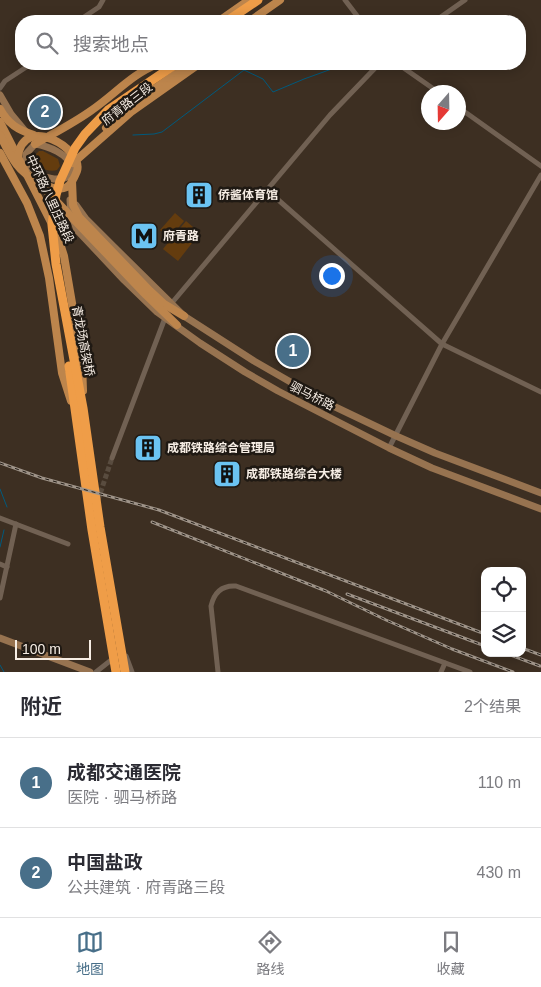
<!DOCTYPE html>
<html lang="zh">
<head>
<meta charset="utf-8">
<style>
  :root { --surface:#fff; --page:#f7f7f7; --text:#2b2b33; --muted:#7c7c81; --line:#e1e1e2; --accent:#486f89 }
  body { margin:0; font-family:Arial,"Noto Sans SC",sans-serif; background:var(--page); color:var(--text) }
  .controls { position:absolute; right:15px; bottom:15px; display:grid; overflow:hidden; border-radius:10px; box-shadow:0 2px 12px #0003 }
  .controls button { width:45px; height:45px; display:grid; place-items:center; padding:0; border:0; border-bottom:1px solid var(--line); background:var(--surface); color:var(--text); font:25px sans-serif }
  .compass { position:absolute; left:421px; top:85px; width:45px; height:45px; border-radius:50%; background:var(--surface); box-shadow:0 2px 12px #0003; rotate:200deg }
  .scale { position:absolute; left:15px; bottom:12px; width:76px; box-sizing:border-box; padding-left:5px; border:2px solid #f6ede4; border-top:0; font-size:14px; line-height:18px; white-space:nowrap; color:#f6ede4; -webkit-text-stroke:4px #1f1913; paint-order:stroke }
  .you { position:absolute; left:331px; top:275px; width:18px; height:18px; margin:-12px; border:4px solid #fff; border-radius:50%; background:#1a73e8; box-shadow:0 0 0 8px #1a73e833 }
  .badge { display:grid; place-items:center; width:32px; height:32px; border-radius:50%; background:var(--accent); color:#fff; font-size:16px; font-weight:700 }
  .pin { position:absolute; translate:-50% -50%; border:2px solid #fff; box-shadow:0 1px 5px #0006 }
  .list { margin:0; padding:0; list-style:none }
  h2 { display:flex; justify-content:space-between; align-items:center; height:65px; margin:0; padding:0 20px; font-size:21px }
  h2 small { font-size:16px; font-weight:400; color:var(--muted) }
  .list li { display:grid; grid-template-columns:32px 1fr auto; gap:15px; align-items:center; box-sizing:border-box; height:90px; padding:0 20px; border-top:1px solid var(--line) }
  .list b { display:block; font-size:19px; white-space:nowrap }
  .list p { margin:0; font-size:16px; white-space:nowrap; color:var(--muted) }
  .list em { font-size:16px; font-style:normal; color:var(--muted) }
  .icon { flex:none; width:28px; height:28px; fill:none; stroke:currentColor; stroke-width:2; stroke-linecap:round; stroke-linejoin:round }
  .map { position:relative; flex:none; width:541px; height:672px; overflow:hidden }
  .search { position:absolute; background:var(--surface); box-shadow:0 2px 12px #0003; left:15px; right:15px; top:15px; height:55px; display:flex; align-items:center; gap:12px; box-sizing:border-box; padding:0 18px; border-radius:20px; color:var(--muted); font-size:19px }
  .sheet { height:245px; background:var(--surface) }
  nav { display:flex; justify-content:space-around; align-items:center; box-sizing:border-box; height:70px; border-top:1px solid var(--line); background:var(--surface); font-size:14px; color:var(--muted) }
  nav a { display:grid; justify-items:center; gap:2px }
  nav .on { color:var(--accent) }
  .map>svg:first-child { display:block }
</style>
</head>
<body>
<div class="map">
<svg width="541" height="672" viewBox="0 0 541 672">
  <rect width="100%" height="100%" fill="#3d2f22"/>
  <!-- green -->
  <g fill="#643c0e">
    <path d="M 39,151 L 43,151 L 58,159 L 60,166 L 57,170 C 49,173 34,167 33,157 Z"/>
    <path d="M 175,213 L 184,221 L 170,238 L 160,230 Z"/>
    <path d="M 186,221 L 200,233 L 178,261 L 163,249 Z"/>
  </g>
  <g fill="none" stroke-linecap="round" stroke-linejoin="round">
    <!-- stream -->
    <g stroke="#005a7d" stroke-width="1">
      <path d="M 133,135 L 154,134 L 162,132 L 244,70 L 263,79 L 273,92 L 304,79 L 340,66"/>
      <path d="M 0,489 L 7,507"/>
      <path d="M 0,547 L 4,530"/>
      <path d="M 0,665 L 4,672"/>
    </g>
    <!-- street-tunnel -->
    <path stroke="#594c3f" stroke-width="5" stroke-dasharray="5 2.5" stroke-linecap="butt" d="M 98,500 L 112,458"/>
    <!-- street -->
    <g stroke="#716153" stroke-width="5">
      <path d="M 345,0 L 361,21"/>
      <path d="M 78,21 L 99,7 L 103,0"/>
      <path d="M 435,21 L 465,0"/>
      <path d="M 398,64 L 438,92"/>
      <path d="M 0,88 L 5,81 L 31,64"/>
      <path d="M 458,107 L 541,166"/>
      <path d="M 267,190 L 442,344 L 541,392"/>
      <path d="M 171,304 L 330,115 L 379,64"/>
      <path d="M 389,448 L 442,344 L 541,175"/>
      <path d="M 112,458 L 165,318"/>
      <path d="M 0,518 L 68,544"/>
      <path d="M 0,564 L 7,567"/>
      <path d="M 0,598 L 16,524"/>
      <path d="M 126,656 L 132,672"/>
      <path d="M 96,672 L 115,657"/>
      <path d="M 218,672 L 211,606 C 214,593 222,585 236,586 L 470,672"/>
      <path d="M 441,672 L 445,663"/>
    </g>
    <!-- secondary -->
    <g stroke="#977350" stroke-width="7">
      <path d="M 0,95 L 11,114 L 26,132"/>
      <path d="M 35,144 C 48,146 69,154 72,168 L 67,177 C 52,184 24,172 26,154 Z"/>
      <path d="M 70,200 L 71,214 L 77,230 L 124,280 L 157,312 L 200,343 L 245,372 L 278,391 L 389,448 L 432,468 L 541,509"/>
      <path d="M 76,205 L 86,219 L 112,245 L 184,316 L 254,361 L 327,403 L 394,435 L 435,453 L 541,493"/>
      <path d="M 0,638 L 90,672"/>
    </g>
    <!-- primary -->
    <g stroke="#bd854c" stroke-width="8">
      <path d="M 219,21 L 249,0"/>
      <path d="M 250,21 L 280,0"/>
      <path d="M 0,109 C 8,124 18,130 34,135"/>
      <path d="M 0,122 L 57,234 L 64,256 L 82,362 L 83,391"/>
      <path d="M 106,128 L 127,108 L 190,64"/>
      <path d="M 0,135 C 5,145 10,156 17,165 C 25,176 53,194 67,187 C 72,184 75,176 77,171 C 84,149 23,113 18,157"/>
      <path d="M 35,144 C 54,133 74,123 92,110 C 114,95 133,73 158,64"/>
      <path d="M 0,153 L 27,203 L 40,236 L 49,278 L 62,373 L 71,401"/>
      <path d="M 73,163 L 131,112 L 199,64"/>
      <path d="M 72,181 L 73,205 L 79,217 L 150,291 L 164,304 L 184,316"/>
      <path d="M 40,184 L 146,295 L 177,325"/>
    </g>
    <!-- highway -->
    <g stroke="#ef9d48" stroke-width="9">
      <path d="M 227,21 L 258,0"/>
      <path d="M 69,366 L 92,530 L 116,672"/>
      <path d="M 125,672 L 100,527 L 83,408 L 56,264 L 52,225 L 56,195 L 60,181 L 75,148 L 85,134 L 108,110 L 176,64"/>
    </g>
    <defs>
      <g id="rail">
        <path d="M 0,463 L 42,478 L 159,510 L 485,634"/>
        <path d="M 152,522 L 326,591 L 386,620 L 452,649 L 513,672"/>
        <path d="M 347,594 L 485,646"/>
        <path d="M 522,648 L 541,655"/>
        <path d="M 505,653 L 540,666"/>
      </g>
    </defs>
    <!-- rail casing -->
    <use href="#rail" stroke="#9e9388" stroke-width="3"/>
    <!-- rail -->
    <use href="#rail" stroke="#1f1913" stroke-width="1" stroke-dasharray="4" stroke-linecap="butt"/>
  </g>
  <!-- icons -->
  <defs>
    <symbol id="building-square" viewBox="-11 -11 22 22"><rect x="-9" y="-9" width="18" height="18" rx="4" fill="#6bc3f2" stroke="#1f1913"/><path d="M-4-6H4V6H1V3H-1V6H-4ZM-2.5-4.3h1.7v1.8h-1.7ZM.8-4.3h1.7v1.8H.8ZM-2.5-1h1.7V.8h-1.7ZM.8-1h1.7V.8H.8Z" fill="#111"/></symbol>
    <symbol id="metro-square" viewBox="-11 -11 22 22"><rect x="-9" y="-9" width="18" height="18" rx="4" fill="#6bc3f2" stroke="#1f1913"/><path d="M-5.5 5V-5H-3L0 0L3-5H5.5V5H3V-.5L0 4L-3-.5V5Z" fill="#111"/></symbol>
  </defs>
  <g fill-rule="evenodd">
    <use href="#building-square" x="183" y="179" width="32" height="32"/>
    <use href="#metro-square" x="128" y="220" width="32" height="32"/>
    <use href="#building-square" x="132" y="432" width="32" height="32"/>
    <use href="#building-square" x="211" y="458" width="32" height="32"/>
  </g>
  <g text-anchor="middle" stroke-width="5" stroke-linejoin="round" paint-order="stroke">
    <!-- street labels -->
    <g font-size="12" fill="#f6ede4" stroke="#1f1913">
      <text transform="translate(127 104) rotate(-38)" y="4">府青路三段</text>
      <text transform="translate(50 199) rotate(65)" y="4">中环路八里庄路段</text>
      <text transform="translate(83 341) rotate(79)" y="4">青龙场高架桥</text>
      <text transform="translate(312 396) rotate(27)" y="4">驷马桥路</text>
    </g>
    <!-- poi labels -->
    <g font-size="12" font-weight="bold" fill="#f6ede4" stroke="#1f1913" text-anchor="start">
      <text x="218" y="199">侨酱体育馆</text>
      <text x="163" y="240">府青路</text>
      <text x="167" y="452">成都铁路综合管理局</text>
      <text x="246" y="478">成都铁路综合大楼</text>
    </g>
  </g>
</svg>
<div class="controls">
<button><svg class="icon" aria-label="locate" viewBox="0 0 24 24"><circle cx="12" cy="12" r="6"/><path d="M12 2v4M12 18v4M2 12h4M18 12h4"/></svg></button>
<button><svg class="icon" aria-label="layers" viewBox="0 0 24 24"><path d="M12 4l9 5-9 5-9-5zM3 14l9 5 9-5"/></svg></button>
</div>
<svg class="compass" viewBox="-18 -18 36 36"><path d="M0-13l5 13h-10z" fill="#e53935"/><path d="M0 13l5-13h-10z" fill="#7c7c81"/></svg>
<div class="scale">100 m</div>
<div class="you"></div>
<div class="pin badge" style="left:293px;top:351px">1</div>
<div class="pin badge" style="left:45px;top:112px">2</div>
<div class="search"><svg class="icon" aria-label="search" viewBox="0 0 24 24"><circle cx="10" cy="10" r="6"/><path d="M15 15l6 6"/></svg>搜索地点</div>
</div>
<section class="sheet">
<h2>附近<small>2个结果</small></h2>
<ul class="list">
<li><span class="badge">1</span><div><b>成都交通医院</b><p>医院 · 驷马桥路</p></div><em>110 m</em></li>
<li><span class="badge">2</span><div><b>中国盐政</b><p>公共建筑 · 府青路三段</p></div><em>430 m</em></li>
</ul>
</section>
<nav>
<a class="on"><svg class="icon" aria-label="map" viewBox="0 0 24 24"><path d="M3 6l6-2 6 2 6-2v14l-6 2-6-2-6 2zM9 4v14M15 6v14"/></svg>地图</a>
<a><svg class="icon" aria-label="directions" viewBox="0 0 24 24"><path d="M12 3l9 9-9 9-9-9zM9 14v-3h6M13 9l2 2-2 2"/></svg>路线</a>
<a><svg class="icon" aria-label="saved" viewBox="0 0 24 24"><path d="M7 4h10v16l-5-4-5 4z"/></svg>收藏</a>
</nav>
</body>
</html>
